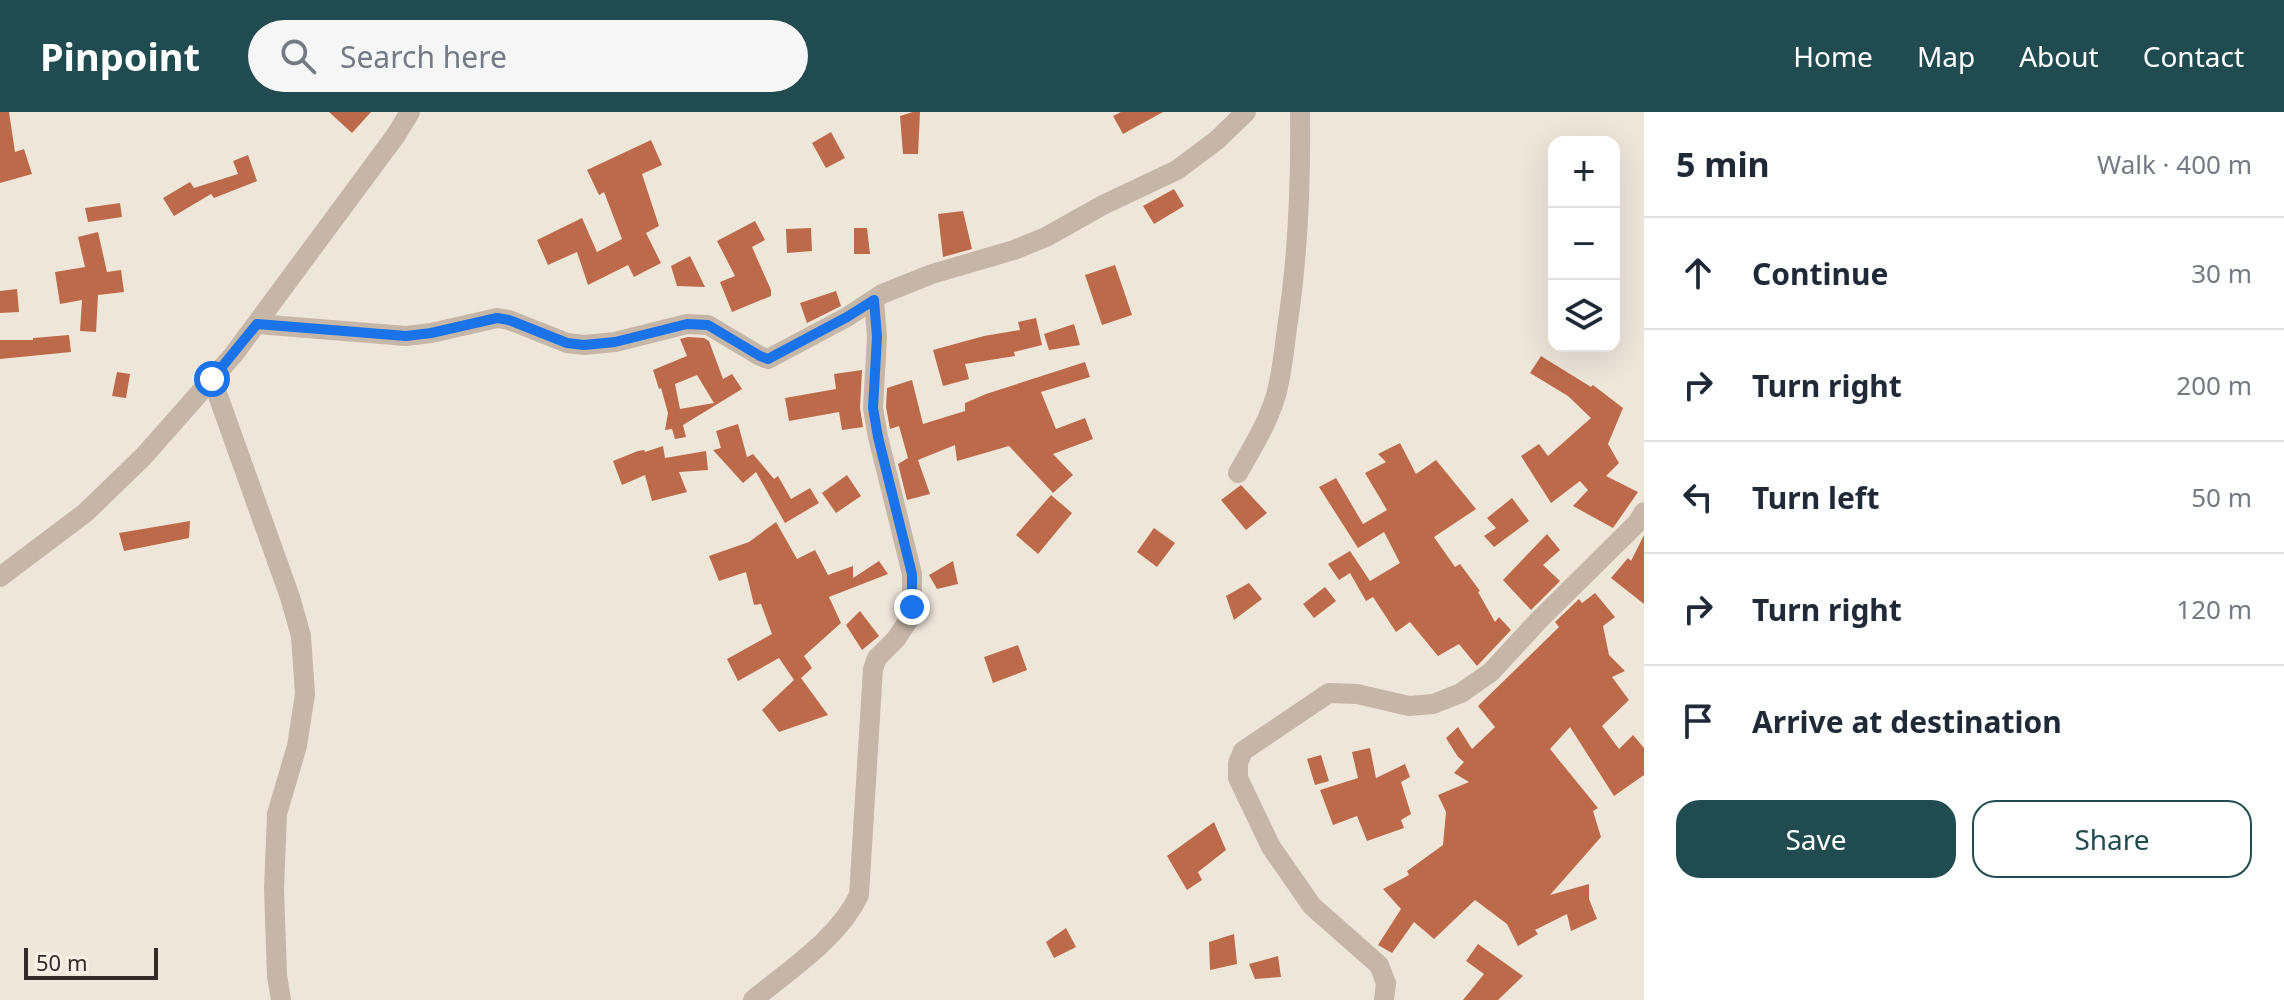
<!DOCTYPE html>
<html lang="en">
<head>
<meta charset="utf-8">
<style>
  :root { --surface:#fff; --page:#f6f6f7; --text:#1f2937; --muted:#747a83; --line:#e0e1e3; --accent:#204c51 }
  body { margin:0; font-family:"Noto Sans",sans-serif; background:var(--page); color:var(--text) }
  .controls { position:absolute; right:24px; top:24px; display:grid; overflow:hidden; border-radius:16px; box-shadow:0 8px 32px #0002 }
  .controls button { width:72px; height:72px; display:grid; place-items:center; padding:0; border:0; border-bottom:2px solid var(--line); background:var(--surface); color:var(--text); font:40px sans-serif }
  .scale { position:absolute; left:24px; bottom:20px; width:134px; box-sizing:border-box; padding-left:8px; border:4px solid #332b27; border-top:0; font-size:22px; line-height:28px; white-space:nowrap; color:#332b27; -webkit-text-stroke:6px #f7f0e5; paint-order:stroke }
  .stop { position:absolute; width:24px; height:24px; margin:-18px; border:6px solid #1a73e8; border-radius:50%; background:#fff }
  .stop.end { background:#1a73e8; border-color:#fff; box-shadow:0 2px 8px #0008 }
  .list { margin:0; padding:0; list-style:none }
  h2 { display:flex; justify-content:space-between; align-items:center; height:104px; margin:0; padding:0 32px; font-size:34px }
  h2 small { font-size:26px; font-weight:400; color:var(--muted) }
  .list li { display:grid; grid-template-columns:52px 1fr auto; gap:24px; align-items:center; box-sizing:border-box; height:112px; padding:0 32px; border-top:2px solid var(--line) }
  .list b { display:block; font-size:30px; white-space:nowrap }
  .list em { font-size:26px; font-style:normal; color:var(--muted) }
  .actions { display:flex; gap:16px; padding:24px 32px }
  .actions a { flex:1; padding:18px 0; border:2px solid var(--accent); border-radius:24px; text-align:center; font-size:28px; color:var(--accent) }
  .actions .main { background:var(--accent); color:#fff }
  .icon { flex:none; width:44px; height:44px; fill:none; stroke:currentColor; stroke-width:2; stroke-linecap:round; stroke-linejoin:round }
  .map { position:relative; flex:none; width:1644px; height:888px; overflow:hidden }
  header { display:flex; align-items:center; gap:48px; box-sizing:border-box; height:112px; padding:0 40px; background:var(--accent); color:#fff }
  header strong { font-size:38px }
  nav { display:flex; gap:44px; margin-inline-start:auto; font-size:28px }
  .search { width:560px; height:72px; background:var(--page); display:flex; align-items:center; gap:20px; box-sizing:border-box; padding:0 28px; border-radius:44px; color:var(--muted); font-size:30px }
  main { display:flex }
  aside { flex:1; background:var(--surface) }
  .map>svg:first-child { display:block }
</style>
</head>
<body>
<header>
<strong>Pinpoint</strong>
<div class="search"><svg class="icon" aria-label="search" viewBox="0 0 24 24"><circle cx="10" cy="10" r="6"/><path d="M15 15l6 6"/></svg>Search here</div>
<nav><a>Home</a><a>Map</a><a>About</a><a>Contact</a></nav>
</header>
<main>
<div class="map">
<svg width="1644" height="888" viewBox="0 0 1644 888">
  <rect width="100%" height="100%" fill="#efe6da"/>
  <!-- building -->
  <g fill="#bc6a4a" fill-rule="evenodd">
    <path d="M 0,0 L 9,0 L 15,40 L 24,37 L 32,62 L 0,71 Z"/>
    <path d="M 329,0 L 371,0 L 352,21 Z"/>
    <path d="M 913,0 L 920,0 L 918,42 L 903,42 L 900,4 Z"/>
    <path d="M 1121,0 L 1163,0 L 1123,22 L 1113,4 Z"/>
    <path d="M 831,20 L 845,46 L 826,56 L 812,31 Z"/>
    <path d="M 651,28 L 662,53 L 642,62 L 659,114 L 646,121 L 661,151 L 634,165 L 628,153 L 588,173 L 577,140 L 548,153 L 537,128 L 582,106 L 597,140 L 622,127 L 604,80 L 599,83 L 587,58 Z"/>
    <path d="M 248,43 L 257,69 L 214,86 L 211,82 L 174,104 L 163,86 L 190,70 L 194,76 L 238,62 L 233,49 Z"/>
    <path d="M 1174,77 L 1184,94 L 1154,112 L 1143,94 Z"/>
    <path d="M 120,91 L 122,105 L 88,110 L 85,96 Z"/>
    <path d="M 963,99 L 972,137 L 943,145 L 938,102 Z"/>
    <path d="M 755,109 L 765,128 L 752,135 L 771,178 L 771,184 L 732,200 L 720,170 L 735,164 L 717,129 Z"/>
    <path d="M 811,116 L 812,139 L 787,141 L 786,117 Z"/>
    <path d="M 854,116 L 867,116 L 870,142 L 854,142 Z"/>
    <path d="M 98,120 L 107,160 L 121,158 L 124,180 L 98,183 L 96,220 L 80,219 L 82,188 L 60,192 L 55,160 L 85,155 L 78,125 Z"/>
    <path d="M 690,144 L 705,175 L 677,174 L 671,154 Z"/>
    <path d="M 1115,153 L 1132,203 L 1102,213 L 1085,163 Z"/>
    <path d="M 17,177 L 19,200 L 0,201 L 0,179 Z"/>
    <path d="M 836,179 L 841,194 L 807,211 L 800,191 Z"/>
    <path d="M 1036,206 L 1042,233 L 1014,240 L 1015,244 L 965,252 L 969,267 L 943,274 L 933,238 L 984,224 L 1020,218 L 1018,210 Z"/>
    <path d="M 1074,212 L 1080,233 L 1049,238 L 1044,222 Z"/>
    <path d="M 69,223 L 71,240 L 0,247 L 0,228 L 33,228 L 33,226 Z"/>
    <path d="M 688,225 L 704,226 L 709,229 L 723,267 L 732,262 L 742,277 L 683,313 L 686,325 L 675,327 L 672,317 L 665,318 L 668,301 L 661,276 L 659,277 L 653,258 L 687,244 L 680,227 ZM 697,263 L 714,291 L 680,297 L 675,272 Z"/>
    <path d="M 1541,244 L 1591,275 L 1593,273 L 1623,296 L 1608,332 L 1619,351 L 1606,364 L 1638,380 L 1613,416 L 1573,394 L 1588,378 L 1580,369 L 1551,391 L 1521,344 L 1539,332 L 1548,344 L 1591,306 L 1568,284 L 1530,261 Z"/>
    <path d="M 1085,250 L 1090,265 L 1041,280 L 1056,317 L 1085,306 L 1093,327 L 1053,342 L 1073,363 L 1053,381 L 1009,334 L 957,349 L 955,333 L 918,348 L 930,382 L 907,388 L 898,352 L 908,346 L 899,314 L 890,317 L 886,295 L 887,276 L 912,268 L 923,312 L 965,299 L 965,291 L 986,282 Z"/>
    <path d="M 862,258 L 860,296 L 863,315 L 842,318 L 839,300 L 789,309 L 785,286 L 836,277 L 834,262 Z"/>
    <path d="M 117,260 L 130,262 L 126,286 L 112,284 Z"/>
    <path d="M 738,312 L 747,345 L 753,342 L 774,367 L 778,364 L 791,387 L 810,376 L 819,391 L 785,411 L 756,360 L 743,371 L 713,338 L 721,336 L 716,319 Z"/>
    <path d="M 1400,331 L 1416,362 L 1436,348 L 1476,397 L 1434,425 L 1455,455 L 1460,452 L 1480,479 L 1478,480 L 1495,510 L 1499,505 L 1511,518 L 1477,554 L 1459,532 L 1438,544 L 1410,510 L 1396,520 L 1373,485 L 1366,489 L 1350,461 L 1339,468 L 1328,452 L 1350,439 L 1370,469 L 1400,451 L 1384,420 L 1358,436 L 1319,375 L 1336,366 L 1363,412 L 1387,398 L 1365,361 L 1386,350 L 1378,342 Z"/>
    <path d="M 663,334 L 665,346 L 706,339 L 708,358 L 679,360 L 687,380 L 652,389 L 645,363 L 622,373 L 613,349 L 638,339 L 644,338 L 645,340 Z"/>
    <path d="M 847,363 L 861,384 L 836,401 L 822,381 Z"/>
    <path d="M 1241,373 L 1267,401 L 1246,418 L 1221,388 Z"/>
    <path d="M 1051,383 L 1072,401 L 1038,442 L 1016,423 Z"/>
    <path d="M 1512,386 L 1529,409 L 1494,435 L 1484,424 L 1496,416 L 1487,406 Z"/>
    <path d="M 190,409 L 189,426 L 124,439 L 119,421 Z"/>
    <path d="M 776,410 L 797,447 L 815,438 L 828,463 L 853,454 L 853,466 L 879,449 L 888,462 L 829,485 L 841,511 L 804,544 L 812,556 L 801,566 L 828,603 L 779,620 L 762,598 L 794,568 L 779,546 L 738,569 L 727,547 L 772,522 L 761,492 L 754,493 L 746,460 L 719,469 L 709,444 L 749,430 Z"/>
    <path d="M 1154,416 L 1175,431 L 1157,455 L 1137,440 Z"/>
    <path d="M 1547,422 L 1560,438 L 1543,453 L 1560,469 L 1531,498 L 1503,468 Z"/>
    <path d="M 1644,423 L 1644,492 L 1611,466 L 1628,446 L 1631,449 Z"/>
    <path d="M 953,449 L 958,472 L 937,477 L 929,463 Z"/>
    <path d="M 1249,471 L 1262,487 L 1234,508 L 1226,484 Z"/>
    <path d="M 1325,475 L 1336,489 L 1314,506 L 1303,492 Z"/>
    <path d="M 1595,481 L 1615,505 L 1603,514 L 1609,543 L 1625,559 L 1612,565 L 1629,588 L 1602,614 L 1619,637 L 1633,623 L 1644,636 L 1644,663 L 1614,684 L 1570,615 L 1550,637 L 1598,696 L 1593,699 L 1601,725 L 1550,783 L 1589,772 L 1589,787 L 1597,807 L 1571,819 L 1567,802 L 1535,818 L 1538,822 L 1518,834 L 1507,812 L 1475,788 L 1434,827 L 1414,810 L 1392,841 L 1378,833 L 1401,797 L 1383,777 L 1409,763 L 1407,759 L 1443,733 L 1446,700 L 1438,683 L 1469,670 L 1454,661 L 1464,650 L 1458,645 L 1446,626 L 1458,615 L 1472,637 L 1495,615 L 1478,594 L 1559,515 L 1555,510 L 1579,487 L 1582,491 Z"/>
    <path d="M 860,499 L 879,524 L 862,538 L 846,513 Z"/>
    <path d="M 1018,533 L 1027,558 L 993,571 L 984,545 Z"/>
    <path d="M 1370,636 L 1376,666 L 1405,652 L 1410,665 L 1401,670 L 1411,702 L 1401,708 L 1404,716 L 1367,729 L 1357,704 L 1333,713 L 1320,678 L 1358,666 L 1352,640 Z"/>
    <path d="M 1321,643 L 1329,669 L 1315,673 L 1307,647 Z"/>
    <path d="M 1214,710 L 1226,738 L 1198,760 L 1202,768 L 1187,778 L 1167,744 Z"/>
    <path d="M 1066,816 L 1076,835 L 1054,846 L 1046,830 Z"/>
    <path d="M 1234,822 L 1237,852 L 1210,858 L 1209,830 Z"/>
    <path d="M 1478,832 L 1523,864 L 1498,888 L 1463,888 L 1484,862 L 1466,849 Z"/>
    <path d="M 1278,844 L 1281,865 L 1255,867 L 1249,852 Z"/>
  </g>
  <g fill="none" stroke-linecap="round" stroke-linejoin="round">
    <!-- minor -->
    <g stroke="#c6b6a7" stroke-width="20">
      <path d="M 257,212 L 406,224 L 431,221 L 497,206 L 509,208 L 567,231 L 584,233 L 615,230 L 687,212 L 708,213 L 760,244 L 768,247 L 847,205 L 882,182 L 932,162 L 1014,138 L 1046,125 L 1103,93 L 1177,58 L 1217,28 L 1246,0"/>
      <path d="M 212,267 L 290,485 L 301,524 L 305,582 L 297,634 L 277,702 L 274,777 L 277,864 L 281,888"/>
      <path d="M 1238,361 C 1252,336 1268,311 1276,283 C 1282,262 1284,238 1287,216 C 1298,145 1301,72 1300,0"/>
      <path d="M 0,465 L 85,401 L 143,345 L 234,242 L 396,23 L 410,0"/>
      <path d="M 753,888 C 789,858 839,826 859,783 L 873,557 L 877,546 L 896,527 L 908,509 L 912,495 L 912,462 L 878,325 L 873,296 L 877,225 L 874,188"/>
      <path d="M 1384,888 L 1386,871 L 1379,853 L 1312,794 L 1271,735 L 1238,666 L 1238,651 L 1243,639 L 1329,581 L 1357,582 L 1409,594 L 1433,592 L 1461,581 L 1491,560 L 1538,509 L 1638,410 L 1644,400"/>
    </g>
  </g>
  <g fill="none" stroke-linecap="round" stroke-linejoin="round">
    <!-- route -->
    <path stroke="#1a73e8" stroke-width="10" d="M 212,267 L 257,212 L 406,224 L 431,221 L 497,206 L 509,208 L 567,231 L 584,233 L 615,230 L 687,212 L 708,213 L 760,244 L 768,247 L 847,205 L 874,188 L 877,225 L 873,296 L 878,325 L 912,462 L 912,495"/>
  </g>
</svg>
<div class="controls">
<button>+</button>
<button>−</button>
<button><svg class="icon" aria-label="layers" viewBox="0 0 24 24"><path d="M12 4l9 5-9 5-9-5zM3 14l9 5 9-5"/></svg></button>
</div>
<div class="scale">50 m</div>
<div class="stop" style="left:212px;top:267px"></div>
<div class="stop end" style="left:912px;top:495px"></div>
</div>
<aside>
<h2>5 min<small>Walk · 400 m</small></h2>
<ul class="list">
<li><svg class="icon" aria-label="ahead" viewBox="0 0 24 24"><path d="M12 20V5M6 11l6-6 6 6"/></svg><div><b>Continue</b></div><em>30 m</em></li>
<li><svg class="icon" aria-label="right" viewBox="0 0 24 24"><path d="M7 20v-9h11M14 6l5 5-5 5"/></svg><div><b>Turn right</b></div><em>200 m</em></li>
<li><svg class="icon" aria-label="left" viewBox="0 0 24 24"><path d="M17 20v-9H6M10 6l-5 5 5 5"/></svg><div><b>Turn left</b></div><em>50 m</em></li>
<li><svg class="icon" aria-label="right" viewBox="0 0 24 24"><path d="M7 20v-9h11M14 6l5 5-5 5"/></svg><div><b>Turn right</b></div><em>120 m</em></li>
<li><svg class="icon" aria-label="arrive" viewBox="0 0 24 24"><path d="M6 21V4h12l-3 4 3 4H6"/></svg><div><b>Arrive at destination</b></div></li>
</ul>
<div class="actions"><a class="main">Save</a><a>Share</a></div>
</aside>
</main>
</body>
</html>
